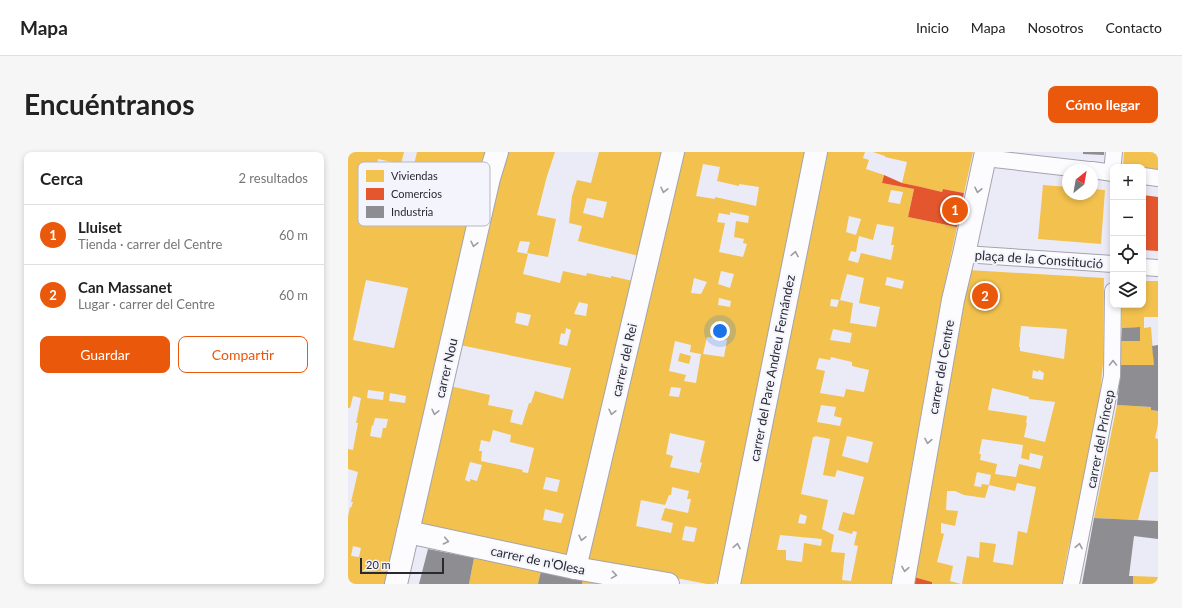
<!DOCTYPE html>
<html lang="es">
<head>
<meta charset="utf-8">
<style>
  :root { --surface:#fff; --page:#f6f6f6; --text:#222; --muted:#767676; --line:#e0e0e0; --accent:#ea580c }
  body { margin:0; font-family:Lato,sans-serif; background:var(--page); color:var(--text) }
  .controls { position:absolute; right:12px; top:12px; display:grid; overflow:hidden; border-radius:8px; box-shadow:0 2px 6px #0003 }
  .controls button { width:36px; height:36px; display:grid; place-items:center; padding:0; border:0; border-bottom:1px solid var(--line); background:var(--surface); color:var(--text); font:20px sans-serif }
  .compass { position:absolute; left:714px; top:12px; width:36px; height:36px; border-radius:50%; background:var(--surface); box-shadow:0 2px 6px #0003; rotate:31deg }
  .scale { position:absolute; left:12px; bottom:10px; width:84px; box-sizing:border-box; padding-left:4px; border:2px solid #292932; border-top:0; font-size:11px; line-height:14px; white-space:nowrap; color:#292932; -webkit-text-stroke:3px #f4f4fd; paint-order:stroke }
  .you { position:absolute; left:372px; top:179px; width:14px; height:14px; margin:-10px; border:3px solid #fff; border-radius:50%; background:#1a73e8; box-shadow:0 0 0 6px #1a73e833 }
  .badge { display:grid; place-items:center; width:26px; height:26px; border-radius:50%; background:var(--accent); color:#fff; font-size:13px; font-weight:700 }
  .pin { position:absolute; translate:-50% -50%; border:2px solid #fff; box-shadow:0 1px 4px #0006 }
  .list { margin:0; padding:0; list-style:none }
  h2 { display:flex; justify-content:space-between; align-items:center; height:52px; margin:0; padding:0 16px; font-size:17px }
  h2 small { font-size:13px; font-weight:400; color:var(--muted) }
  .list li { display:grid; grid-template-columns:26px 1fr auto; gap:12px; align-items:center; box-sizing:border-box; height:60px; padding:0 16px; border-top:1px solid var(--line) }
  .list b { display:block; font-size:15px; white-space:nowrap }
  .list p { margin:0; font-size:13px; white-space:nowrap; color:var(--muted) }
  .list em { font-size:13px; font-style:normal; color:var(--muted) }
  .actions { display:flex; gap:8px; padding:12px 16px }
  .actions a { flex:1; padding:9px 0; border:1px solid var(--accent); border-radius:8px; text-align:center; font-size:14px; color:var(--accent) }
  .actions .main { background:var(--accent); color:#fff }
  .icon { flex:none; width:22px; height:22px; fill:none; stroke:currentColor; stroke-width:2; stroke-linecap:round; stroke-linejoin:round }
  .map { position:relative; flex:none; width:810px; height:432px; overflow:hidden; border-radius:8px }
  header { display:flex; align-items:center; gap:24px; box-sizing:border-box; height:56px; padding:0 20px; background:var(--surface); border-bottom:1px solid var(--line) }
  header strong { font-size:19px }
  nav { display:flex; gap:22px; margin-inline-start:auto; font-size:14px }
  .intro { display:flex; align-items:center; justify-content:space-between; box-sizing:border-box; height:96px; padding:0 24px }
  h1 { margin:0; font-size:28px }
  .button { padding:10px 18px; border-radius:8px; background:var(--accent); color:#fff; font-size:14px; font-weight:700 }
  main { display:flex; gap:24px; padding:0 24px }
  aside { flex:1; background:var(--surface); border-radius:8px; box-shadow:0 2px 6px #0003 }
  .map>svg:first-child { display:block }
</style>
</head>
<body>
<header>
<strong>Mapa</strong>
<nav><a>Inicio</a><a>Mapa</a><a>Nosotros</a><a>Contacto</a></nav>
</header>
<div class="intro"><h1>Encuéntranos</h1><a class="button">Cómo llegar</a></div>
<main>
<aside>
<h2>Cerca<small>2 resultados</small></h2>
<ul class="list">
<li><span class="badge">1</span><div><b>Lluiset</b><p>Tienda · carrer del Centre</p></div><em>60 m</em></li>
<li><span class="badge">2</span><div><b>Can Massanet</b><p>Lugar · carrer del Centre</p></div><em>60 m</em></li>
</ul>
<div class="actions"><a class="main">Guardar</a><a>Compartir</a></div>
</aside>
<div class="map">
<svg width="810" height="432" viewBox="0 0 810 432">
  <rect width="100%" height="100%" fill="#ebeaf7"/>
  <!-- homes -->
  <g fill="#f2c14e" fill-rule="evenodd">
    <path d="M 0,0 L 56,0 L 53,12 L 30,7 L 24,38 L 33,38 L 34,37 L 44,39 L 40,59 L 67,62 L 75,26 L 66,24 L 68,13 L 66,13 L 69,0 L 137,0 L 89,204 L 38,432 L 0,432 L 0,365 L 2,355 L 3,356 L 5,350 L 3,350 L 10,320 L 0,317 L 0,297 L 5,298 L 10,271 L 8,271 L 13,246 L 5,244 L 2,256 L 0,256 ZM 18,128 L 60,136 L 46,196 L 5,188 ZM 20,238 L 36,240 L 35,248 L 19,246 ZM 42,241 L 58,244 L 57,251 L 41,249 ZM 27,266 L 40,267 L 38,276 L 35,276 L 33,286 L 22,284 L 24,273 L 25,274 ZM 5,394 L 13,396 L 11,405 L 3,404 Z"/>
    <path d="M 159,0 L 207,0 L 199,24 L 189,63 L 208,67 L 200,105 L 179,101 L 182,90 L 172,89 L 169,100 L 180,102 L 175,122 L 212,131 L 215,119 L 238,124 L 239,121 L 263,126 L 263,124 L 285,129 L 219,405 L 76,374 L 72,368 L 102,234 L 142,243 L 140,253 L 165,258 L 162,270 L 174,273 L 181,251 L 183,251 L 187,239 L 215,247 L 223,216 L 112,193 L 125,132 ZM 231,150 L 240,152 L 238,164 L 226,162 ZM 169,160 L 183,163 L 180,174 L 167,171 ZM 218,176 L 223,178 L 219,194 L 211,192 L 213,181 L 217,182 ZM 145,278 L 163,283 L 162,290 L 186,296 L 180,321 L 174,320 L 175,318 L 133,309 L 134,299 L 131,299 L 133,288 L 142,290 ZM 122,310 L 134,313 L 129,329 L 122,327 L 122,330 L 117,328 ZM 198,325 L 212,328 L 209,340 L 195,337 ZM 197,357 L 216,362 L 213,371 L 195,368 Z"/>
    <path d="M 251,0 L 316,0 L 291,104 L 230,89 L 234,74 L 221,71 L 224,44 L 229,28 L 243,31 ZM 239,46 L 259,50 L 255,66 L 235,61 Z"/>
    <path d="M 334,0 L 458,0 L 375,426 L 366,432 L 359,432 L 241,409 L 238,403 ZM 355,12 L 372,15 L 369,29 L 391,34 L 391,32 L 411,35 L 408,54 L 367,45 L 367,47 L 348,44 ZM 382,60 L 401,64 L 400,71 L 388,69 L 386,85 L 396,87 L 395,91 L 399,92 L 395,105 L 371,100 L 377,71 L 369,70 L 371,61 L 382,63 ZM 373,119 L 386,122 L 382,136 L 370,132 ZM 346,126 L 359,130 L 353,142 L 343,141 ZM 371,146 L 383,149 L 382,155 L 370,153 ZM 359,185 L 379,188 L 376,205 L 355,202 ZM 327,189 L 343,193 L 342,200 L 353,202 L 348,231 L 336,229 L 338,223 L 321,219 ZM 323,235 L 333,236 L 331,245 L 321,244 ZM 322,281 L 357,289 L 352,310 L 354,311 L 351,321 L 322,315 L 325,304 L 318,302 ZM 324,335 L 341,339 L 339,347 L 343,347 L 340,361 L 317,356 L 313,368 L 325,371 L 323,381 L 288,374 L 293,348 L 317,353 L 321,343 L 323,343 ZM 337,374 L 349,376 L 346,390 L 334,388 Z"/>
    <path d="M 479,0 L 517,0 L 515,6 L 521,8 L 518,17 L 536,23 L 534,31 L 566,37 L 560,65 L 609,75 L 594,145 L 543,432 L 392,432 ZM 543,38 L 555,40 L 552,52 L 540,50 ZM 501,64 L 513,67 L 508,83 L 498,80 ZM 529,72 L 546,75 L 543,93 L 546,93 L 543,108 L 513,101 L 510,111 L 500,108 L 503,99 L 508,100 L 511,84 L 525,88 ZM 499,122 L 516,126 L 511,151 L 532,155 L 528,175 L 502,171 L 505,151 L 492,148 ZM 539,125 L 556,129 L 554,137 L 537,133 ZM 483,147 L 491,148 L 489,155 L 482,154 ZM 485,177 L 504,181 L 502,191 L 482,188 ZM 483,205 L 504,210 L 504,214 L 521,218 L 516,240 L 498,237 L 496,245 L 472,241 L 477,219 L 468,217 L 471,206 L 482,208 ZM 473,253 L 488,255 L 486,264 L 494,266 L 492,274 L 469,270 ZM 467,284 L 482,287 L 475,323 L 487,325 L 489,318 L 516,325 L 506,363 L 495,360 L 490,378 L 504,382 L 505,379 L 509,380 L 506,393 L 510,394 L 503,429 L 494,428 L 497,401 L 483,400 L 486,383 L 474,377 L 480,348 L 453,342 L 465,285 L 467,285 ZM 499,284 L 525,290 L 520,311 L 494,304 ZM 452,362 L 459,364 L 457,372 L 450,371 ZM 432,383 L 474,387 L 473,394 L 456,391 L 454,410 L 438,408 L 438,398 L 429,398 Z"/>
    <path d="M 525,0 L 625,0 L 616,41 L 595,37 L 594,40 L 554,31 L 559,10 L 537,5 L 537,4 Z"/>
    <path d="M 776,0 L 810,0 L 810,20 L 795,19 L 795,15 L 775,15 Z"/>
    <path d="M 695,33 L 720,35 L 720,42 L 744,42 L 744,37 L 757,38 L 753,92 L 690,87 Z"/>
    <path d="M 620,118 L 756,126 L 755,212 L 751,251 L 738,327 L 720,398 L 714,432 L 614,432 L 619,404 L 631,406 L 632,390 L 648,392 L 645,410 L 665,413 L 670,379 L 679,381 L 688,335 L 669,331 L 667,339 L 641,333 L 637,346 L 616,343 L 607,339 L 599,339 L 598,358 L 610,359 L 607,374 L 593,371 L 593,381 L 596,382 L 589,410 L 605,414 L 602,429 L 613,432 L 584,432 L 584,430 L 566,425 ZM 673,174 L 719,177 L 716,207 L 672,199 L 672,195 L 671,195 ZM 685,218 L 690,220 L 691,218 L 696,221 L 695,228 L 684,226 ZM 644,236 L 681,245 L 681,247 L 707,250 L 697,290 L 676,285 L 679,271 L 678,271 L 679,264 L 640,258 ZM 634,287 L 675,293 L 673,306 L 681,308 L 682,301 L 695,304 L 692,317 L 671,312 L 668,325 L 647,322 L 649,312 L 632,308 L 633,302 L 631,302 ZM 629,320 L 643,323 L 641,333 L 634,332 L 633,335 L 626,334 Z"/>
    <path d="M 795,129 L 810,129 L 810,165 L 796,165 L 796,176 L 803,175 L 806,213 L 773,213 L 773,189 L 792,189 L 792,175 L 774,176 L 774,153 L 795,153 Z"/>
    <path d="M 332,201 L 343,204 L 341,212 L 330,209 Z"/>
    <path d="M 769,253 L 803,255 L 803,258 L 810,259 L 810,272 L 807,286 L 810,287 L 810,320 L 802,320 L 790,368 L 746,366 Z"/>
    <path d="M 126,406 L 193,419 L 190,432 L 121,432 Z"/>
    <path d="M 785,424 L 810,425 L 810,432 L 785,432 Z"/>
    <path d="M 235,427 L 256,432 L 234,432 Z"/>
  </g>
  <!-- shops -->
  <g fill="#e4572e">
    <path d="M 536,23 L 554,31 L 573,35 L 594,40 L 595,37 L 616,41 L 609,75 L 560,65 L 566,37 L 534,31 Z"/>
    <path d="M 795,43 L 810,45 L 810,99 L 795,98 Z"/>
    <path d="M 566,425 L 584,430 L 584,432 L 564,432 Z"/>
  </g>
  <!-- industry -->
  <g fill="#8d8d92">
    <path d="M 735,0 L 756,0 L 756,3 L 735,2 Z"/>
    <path d="M 792,175 L 792,189 L 773,189 L 774,176 Z"/>
    <path d="M 810,193 L 810,259 L 803,258 L 803,255 L 769,253 L 773,213 L 806,213 L 804,194 Z"/>
    <path d="M 746,366 L 810,369 L 810,387 L 786,384 L 781,424 L 785,424 L 785,432 L 734,432 Z"/>
    <path d="M 80,397 L 126,406 L 121,432 L 71,432 Z"/>
    <path d="M 193,419 L 235,427 L 234,432 L 190,432 Z"/>
  </g>
  <g fill="none" stroke-linecap="round" stroke-linejoin="round">
    <defs>
      <g id="pedestrian">
        <path d="M 637,6 L 741,18"/>
        <path d="M 744,18 L 765,21"/>
        <path d="M 764,21 L 766,0"/>
        <path d="M 795,24 L 810,26"/>
        <path d="M 616,102 L 765,112"/>
        <path d="M 795,115 L 810,116"/>
        <path d="M 723,432 L 764,224 L 765,139"/>
      </g>
      <g id="minor">
        <path d="M 60,380 L 227,416 L 320,432"/>
        <path d="M 227,416 L 325,0"/>
        <path d="M 48,432 L 141,26 L 149,0"/>
        <path d="M 381,432 L 468,0"/>
        <path d="M 555,432 L 605,148 L 616,102 L 638,0"/>
      </g>
    </defs>
    <!-- pedestrian casing -->
    <use href="#pedestrian" stroke="#a5a4ae" stroke-width="18"/>
    <!-- minor casing -->
    <use href="#minor" stroke="#a5a4ae" stroke-width="24"/>
    <!-- pedestrian -->
    <use href="#pedestrian" stroke="#fcfcfe" stroke-width="16"/>
    <!-- minor -->
    <use href="#minor" stroke="#fcfcfe" stroke-width="22"/>
  </g>
  <!-- one-way arrows -->
  <defs><path id="oneway-chevron" d="M-2-3.5L2.5 0L-2 3.5" fill="none" stroke-width="1.6" stroke-linecap="round" stroke-linejoin="round"/></defs>
  <g stroke="#9d9da2">
    <use href="#oneway-chevron" transform="translate(316 38) rotate(103)"/>
    <use href="#oneway-chevron" transform="translate(630 38) rotate(102)"/>
    <use href="#oneway-chevron" transform="translate(126 92) rotate(103)"/>
    <use href="#oneway-chevron" transform="translate(447 102) rotate(-79)"/>
    <use href="#oneway-chevron" transform="translate(765 211) rotate(-90)"/>
    <use href="#oneway-chevron" transform="translate(87 260) rotate(103)"/>
    <use href="#oneway-chevron" transform="translate(264 260) rotate(103)"/>
    <use href="#oneway-chevron" transform="translate(580 289) rotate(100)"/>
    <use href="#oneway-chevron" transform="translate(234 386) rotate(103)"/>
    <use href="#oneway-chevron" transform="translate(98 389) rotate(12)"/>
    <use href="#oneway-chevron" transform="translate(389 394) rotate(-79)"/>
    <use href="#oneway-chevron" transform="translate(731 394) rotate(-79)"/>
    <use href="#oneway-chevron" transform="translate(557 417) rotate(100)"/>
    <use href="#oneway-chevron" transform="translate(266 423) rotate(9)"/>
  </g>
  <g text-anchor="middle" stroke-width="4" stroke-linejoin="round" paint-order="stroke">
    <!-- street labels -->
    <g font-size="13" fill="#292932" stroke="#f4f4fd">
      <text transform="translate(691 107) rotate(4)" y="5">plaça de la Constitució</text>
      <text transform="translate(276 208) rotate(-77)" y="5">carrer del Rei</text>
      <text transform="translate(593 215) rotate(-80)" y="5">carrer del Centre</text>
      <text transform="translate(98 216) rotate(-77)" y="5">carrer Nou</text>
      <text transform="translate(424 216) rotate(-79)" y="5">carrer del Pare Andreu Fernández</text>
      <text transform="translate(752 287) rotate(-79)" y="5">carrer del Príncep</text>
      <text transform="translate(190 408) rotate(12)" y="5">carrer de n'Olesa</text>
    </g>
  </g>
  <!-- legend -->
  <rect x="10" y="10" width="132" height="64" rx="6" fill="#f4f4fd" stroke="#b7b7c0" stroke-width="1"/>
  <rect x="18" y="18" width="18" height="12" fill="#f2c14e"/>
  <rect x="18" y="36" width="18" height="12" fill="#e4572e"/>
  <rect x="18" y="54" width="18" height="12" fill="#8d8d92"/>
  <g font-size="11" fill="#292932">
    <text x="43" y="28">Viviendas</text>
    <text x="43" y="46">Comercios</text>
    <text x="43" y="64">Industria</text>
  </g>
</svg>
<div class="controls">
<button>+</button>
<button>−</button>
<button><svg class="icon" aria-label="locate" viewBox="0 0 24 24"><circle cx="12" cy="12" r="6"/><path d="M12 2v4M12 18v4M2 12h4M18 12h4"/></svg></button>
<button><svg class="icon" aria-label="layers" viewBox="0 0 24 24"><path d="M12 4l9 5-9 5-9-5zM3 14l9 5 9-5"/></svg></button>
</div>
<svg class="compass" viewBox="-18 -18 36 36"><path d="M0-13l5 13h-10z" fill="#e53935"/><path d="M0 13l5-13h-10z" fill="#767676"/></svg>
<div class="scale">20 m</div>
<div class="you"></div>
<div class="pin badge" style="left:607px;top:58px">1</div>
<div class="pin badge" style="left:637px;top:144px">2</div>
</div>
</main>
</body>
</html>
